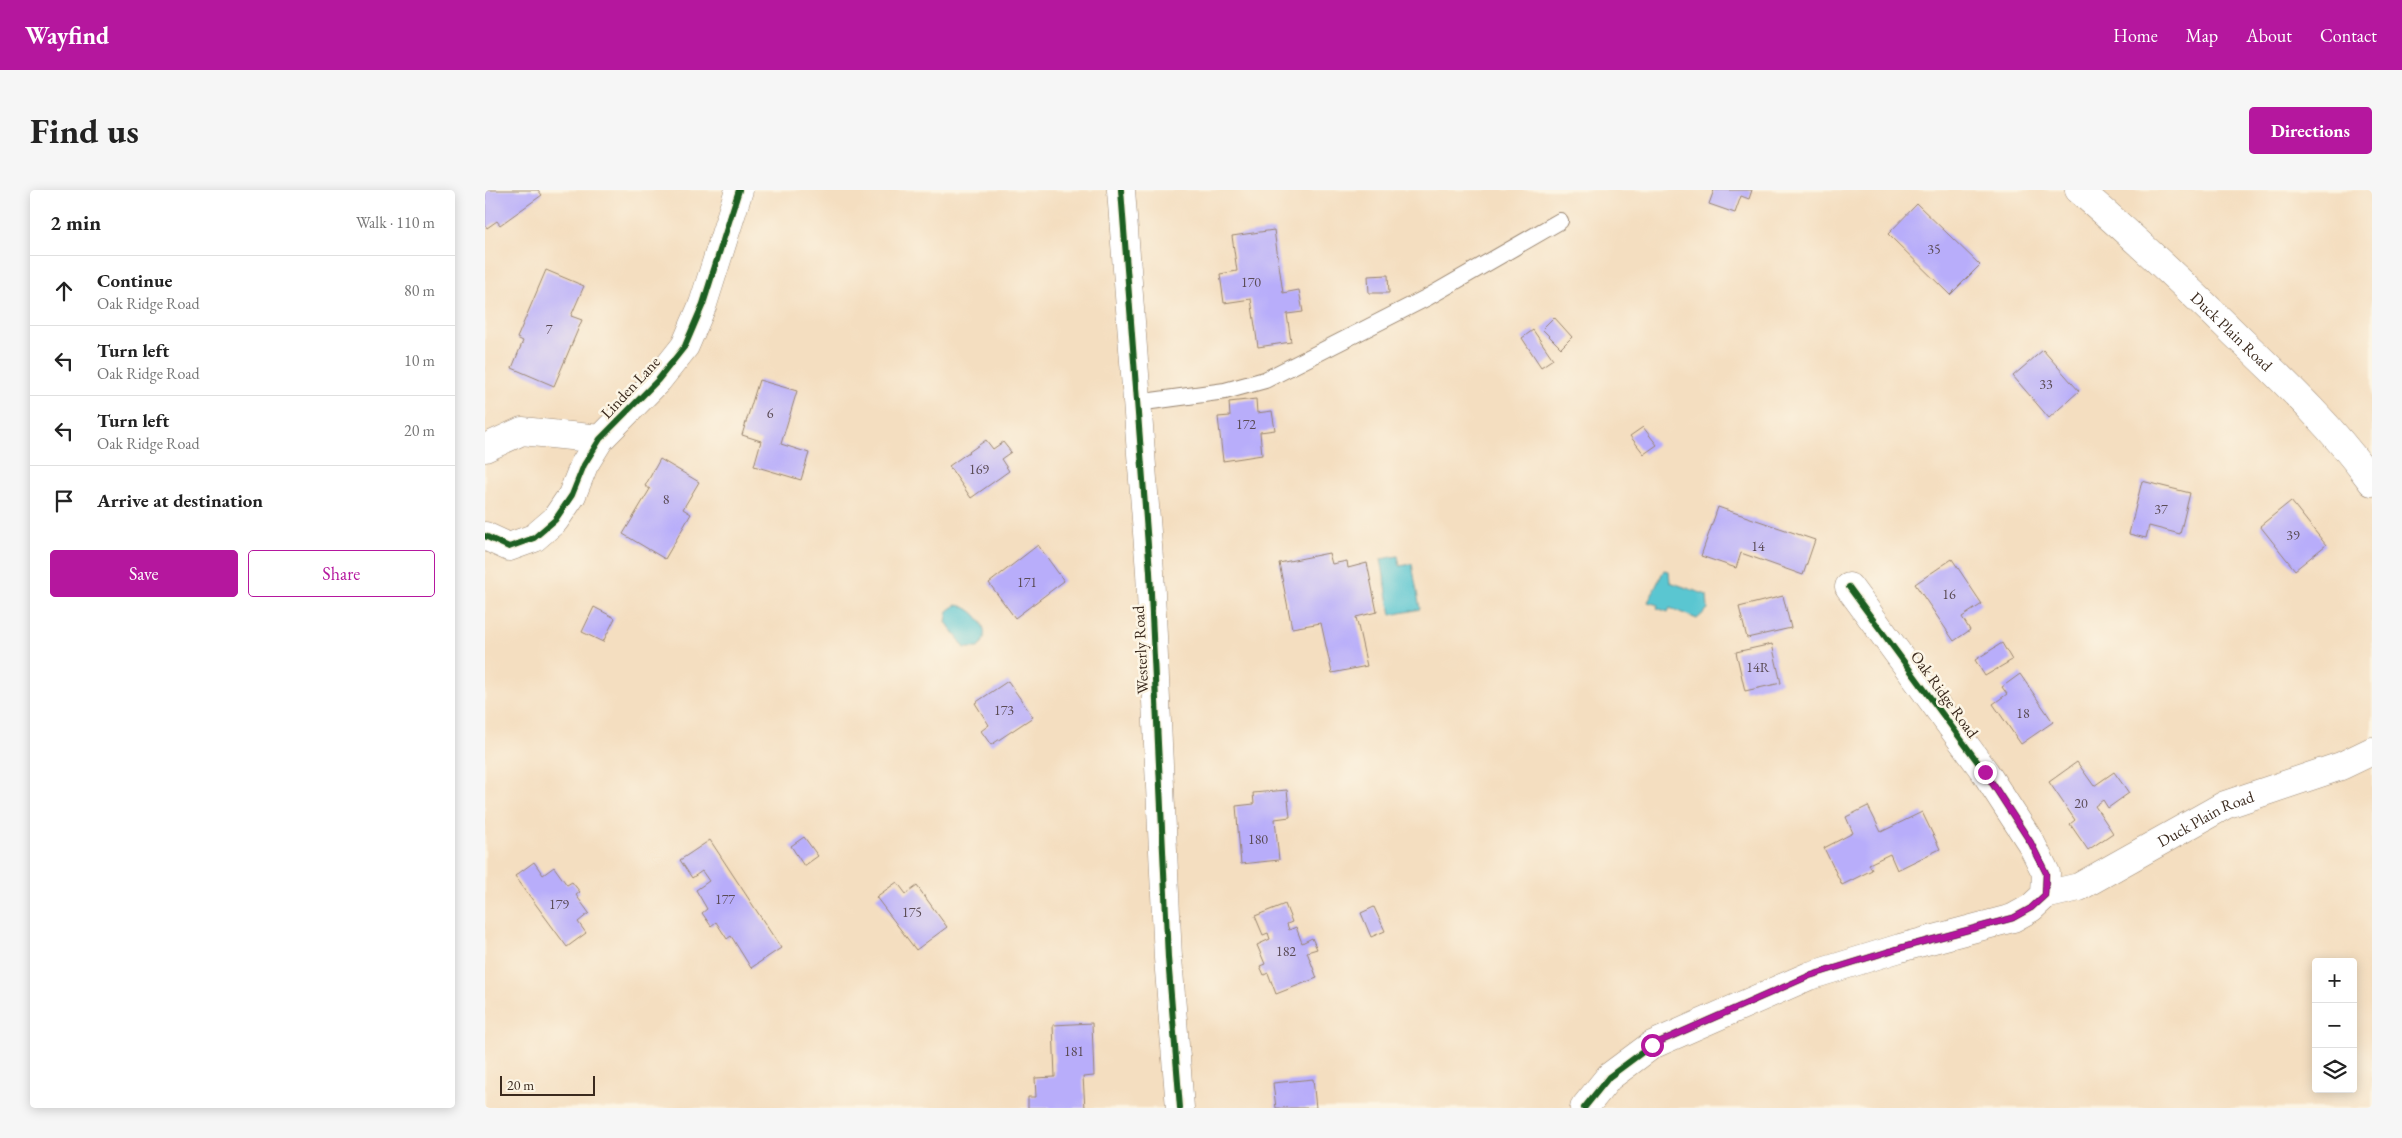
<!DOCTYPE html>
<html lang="en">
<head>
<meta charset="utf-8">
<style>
  :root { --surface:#fff; --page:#f6f6f6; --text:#222; --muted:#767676; --line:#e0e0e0; --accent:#b5179e }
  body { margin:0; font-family:"EB Garamond",serif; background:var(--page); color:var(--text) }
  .controls { position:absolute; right:15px; bottom:15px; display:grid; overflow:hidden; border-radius:5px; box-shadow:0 2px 12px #0003 }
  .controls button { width:45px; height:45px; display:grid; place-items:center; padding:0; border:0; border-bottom:1px solid var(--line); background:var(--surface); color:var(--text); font:25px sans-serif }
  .scale { position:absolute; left:15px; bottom:12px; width:95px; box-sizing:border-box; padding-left:5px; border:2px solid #3b2a1e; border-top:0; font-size:14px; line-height:18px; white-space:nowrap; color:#3b2a1e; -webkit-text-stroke:4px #fcf5e5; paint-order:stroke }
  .stop { position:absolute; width:15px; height:15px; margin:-11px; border:4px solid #b5179e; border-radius:50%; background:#fff }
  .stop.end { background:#b5179e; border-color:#fff; box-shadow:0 1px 5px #0008 }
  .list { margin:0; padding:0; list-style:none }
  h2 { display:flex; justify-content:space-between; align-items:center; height:65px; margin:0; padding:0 20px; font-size:21px }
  h2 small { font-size:16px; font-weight:400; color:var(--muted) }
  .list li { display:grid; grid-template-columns:32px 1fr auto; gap:15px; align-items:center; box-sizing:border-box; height:70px; padding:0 20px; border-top:1px solid var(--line) }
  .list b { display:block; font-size:19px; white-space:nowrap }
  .list p { margin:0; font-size:16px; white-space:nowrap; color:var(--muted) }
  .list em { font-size:16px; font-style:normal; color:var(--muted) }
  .actions { display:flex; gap:10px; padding:15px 20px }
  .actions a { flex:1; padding:11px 0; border:1px solid var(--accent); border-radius:5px; text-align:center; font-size:18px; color:var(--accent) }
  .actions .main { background:var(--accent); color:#fff }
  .icon { flex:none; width:28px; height:28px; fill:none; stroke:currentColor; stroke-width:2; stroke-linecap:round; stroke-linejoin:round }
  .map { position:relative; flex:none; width:1887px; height:918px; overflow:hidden; border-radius:5px }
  header { display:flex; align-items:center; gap:30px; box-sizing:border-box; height:70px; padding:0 25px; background:var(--accent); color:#fff }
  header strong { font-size:24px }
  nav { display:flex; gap:28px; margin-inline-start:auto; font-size:18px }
  .intro { display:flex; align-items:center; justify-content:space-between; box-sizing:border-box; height:120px; padding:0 30px }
  h1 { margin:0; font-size:35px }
  .button { padding:12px 22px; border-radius:5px; background:var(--accent); color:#fff; font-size:18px; font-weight:700 }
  main { display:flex; gap:30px; padding:0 30px }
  aside { flex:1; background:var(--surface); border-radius:5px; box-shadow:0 2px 12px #0003 }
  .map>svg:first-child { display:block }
</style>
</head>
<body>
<header>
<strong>Wayfind</strong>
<nav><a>Home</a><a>Map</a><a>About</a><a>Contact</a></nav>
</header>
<div class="intro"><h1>Find us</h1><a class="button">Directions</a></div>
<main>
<aside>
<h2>2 min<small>Walk · 110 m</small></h2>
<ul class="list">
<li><svg class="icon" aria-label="ahead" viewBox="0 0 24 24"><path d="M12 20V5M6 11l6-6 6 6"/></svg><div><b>Continue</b><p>Oak Ridge Road</p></div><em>80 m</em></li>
<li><svg class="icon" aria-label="left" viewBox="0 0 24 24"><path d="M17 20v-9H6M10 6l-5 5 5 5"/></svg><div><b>Turn left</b><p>Oak Ridge Road</p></div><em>10 m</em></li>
<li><svg class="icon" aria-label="left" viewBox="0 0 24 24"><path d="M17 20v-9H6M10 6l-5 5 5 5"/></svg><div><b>Turn left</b><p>Oak Ridge Road</p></div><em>20 m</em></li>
<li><svg class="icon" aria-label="arrive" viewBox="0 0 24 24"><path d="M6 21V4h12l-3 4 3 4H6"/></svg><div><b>Arrive at destination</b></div></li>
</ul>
<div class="actions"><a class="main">Save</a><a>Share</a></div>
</aside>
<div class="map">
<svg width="1887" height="918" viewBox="0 0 1887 918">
  <rect width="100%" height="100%" fill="#fcf5e5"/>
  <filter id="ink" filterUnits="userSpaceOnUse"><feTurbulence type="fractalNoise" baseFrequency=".02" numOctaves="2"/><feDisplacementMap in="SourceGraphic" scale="10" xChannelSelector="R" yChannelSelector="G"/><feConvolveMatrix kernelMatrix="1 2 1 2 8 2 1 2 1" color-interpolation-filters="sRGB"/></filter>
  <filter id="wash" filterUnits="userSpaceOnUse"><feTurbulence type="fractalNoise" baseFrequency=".0096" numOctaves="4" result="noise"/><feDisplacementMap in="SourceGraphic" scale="20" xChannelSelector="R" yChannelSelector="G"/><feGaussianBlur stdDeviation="1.12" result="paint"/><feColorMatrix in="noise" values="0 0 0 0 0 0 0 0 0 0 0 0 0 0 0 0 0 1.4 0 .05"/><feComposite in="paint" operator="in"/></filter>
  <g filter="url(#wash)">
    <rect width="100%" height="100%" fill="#f4dec0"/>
    <!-- water -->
    <g fill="#5ac6d1" stroke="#4a7878">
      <path d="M 913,366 L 915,376 L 927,374 L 935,419 L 906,425 L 896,369 Z"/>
      <path d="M 1179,380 L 1184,381 L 1185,392 L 1222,405 L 1223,419 L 1212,429 L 1185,418 L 1183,422 L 1172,418 L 1173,415 L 1163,412 Z"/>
      <path d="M 471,415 C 490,416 510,443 493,458 L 480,458 L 461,432 L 463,421 Z"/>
    </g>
    <g id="blocks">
      <!-- building -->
      <g fill="#b8adfa">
        <path d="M 0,0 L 53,0 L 57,5 L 15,35 L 12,31 L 2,38 L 0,35 Z"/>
        <path d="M 1229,0 L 1267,0 L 1264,9 L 1256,6 L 1250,23 L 1224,14 Z"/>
        <path d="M 1432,14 L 1495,75 L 1465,105 L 1403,44 Z"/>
        <path d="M 789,40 L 798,103 L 814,100 L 818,122 L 802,124 L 806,152 L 773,157 L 766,109 L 739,113 L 735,84 L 752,81 L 747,46 Z"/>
        <path d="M 61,80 L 99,96 L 86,126 L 97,130 L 69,196 L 27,178 L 38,151 L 32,148 Z"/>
        <path d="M 903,85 L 904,103 L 884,103 L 883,86 Z"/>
        <path d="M 1069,127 L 1087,147 L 1076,158 L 1057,139 Z"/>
        <path d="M 1048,140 L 1068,169 L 1056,177 L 1037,148 Z"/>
        <path d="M 1558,160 L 1594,201 L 1564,228 L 1528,186 Z"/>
        <path d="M 274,190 L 312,201 L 296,254 L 324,263 L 316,290 L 269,276 L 276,251 L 257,245 Z"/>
        <path d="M 771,209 L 772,223 L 787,221 L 790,240 L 775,242 L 777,265 L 738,271 L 733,227 L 745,226 L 744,212 Z"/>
        <path d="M 1158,237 L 1172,255 L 1159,264 L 1145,246 Z"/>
        <path d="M 501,250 L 508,259 L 518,252 L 526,262 L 516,269 L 524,281 L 486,308 L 464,276 Z"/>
        <path d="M 175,269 L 214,292 L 198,319 L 206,324 L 180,369 L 138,344 L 165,299 L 160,296 Z"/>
        <path d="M 1657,291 L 1705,303 L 1695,344 L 1664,336 L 1661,348 L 1644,344 Z"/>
        <path d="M 1806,311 L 1841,355 L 1810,380 L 1775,336 Z"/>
        <path d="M 1233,317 L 1330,350 L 1318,385 L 1256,363 L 1251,378 L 1216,366 Z"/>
        <path d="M 553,355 L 579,391 L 530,428 L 504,393 Z"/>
        <path d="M 844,363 L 847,374 L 862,371 L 863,378 L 882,373 L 892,422 L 871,427 L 882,476 L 847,483 L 836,433 L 807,438 L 794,373 Z"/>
        <path d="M 1467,369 L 1497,414 L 1477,427 L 1485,440 L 1469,451 L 1430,394 Z"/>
        <path d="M 1298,406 L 1306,438 L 1262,448 L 1254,417 Z"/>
        <path d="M 109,417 L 130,428 L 118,452 L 97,442 Z"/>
        <path d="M 1517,453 L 1527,470 L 1500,486 L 1490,470 Z"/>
        <path d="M 1287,454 L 1296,493 L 1260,501 L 1251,462 Z"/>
        <path d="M 1535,484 L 1568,532 L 1536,554 L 1508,514 L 1522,504 L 1517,497 Z"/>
        <path d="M 523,491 L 548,527 L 506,555 L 496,541 L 504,535 L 490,513 Z"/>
        <path d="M 1592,572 L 1609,596 L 1629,582 L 1644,603 L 1623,618 L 1618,610 L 1610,616 L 1628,643 L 1603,660 L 1585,634 L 1590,630 L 1564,592 Z"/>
        <path d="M 802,600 L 805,627 L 790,629 L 794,670 L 756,674 L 751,616 L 769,614 L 768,603 Z"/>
        <path d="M 1383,616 L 1396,642 L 1437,622 L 1455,659 L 1412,680 L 1405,664 L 1384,674 L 1387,680 L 1357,695 L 1339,658 L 1368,643 L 1361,627 Z"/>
        <path d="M 319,647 L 333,666 L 319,676 L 306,656 Z"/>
        <path d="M 225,650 L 296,758 L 266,778 L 246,746 L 242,749 L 231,732 L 226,736 L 217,723 L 222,719 L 211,700 L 224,691 L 217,681 L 207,688 L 195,670 Z"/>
        <path d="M 49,672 L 58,685 L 69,677 L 82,695 L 87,692 L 95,702 L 91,705 L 104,723 L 93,732 L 101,743 L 82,757 L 30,686 Z"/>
        <path d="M 412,692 L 421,704 L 432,696 L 462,737 L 431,760 L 391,707 Z"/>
        <path d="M 800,714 L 807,732 L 802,734 L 804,740 L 811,737 L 817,753 L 827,748 L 832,759 L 822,762 L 832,788 L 791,804 L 783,783 L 779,785 L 775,776 L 780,774 L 772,755 L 785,749 L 783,743 L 778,745 L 770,726 Z"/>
        <path d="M 889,717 L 900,741 L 886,747 L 876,723 Z"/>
        <path d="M 607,833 L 609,886 L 598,887 L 600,918 L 543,918 L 543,907 L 551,907 L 550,888 L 570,887 L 568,835 Z"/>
        <path d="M 828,889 L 831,918 L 791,918 L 788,893 Z"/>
      </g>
    </g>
  </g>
  <g filter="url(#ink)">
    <use href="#blocks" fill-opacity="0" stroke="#98846f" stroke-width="1"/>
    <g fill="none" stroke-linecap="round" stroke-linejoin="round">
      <defs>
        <path id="service" d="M 652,213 L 740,201 L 780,190 L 943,107 L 1075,31"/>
        <g id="minor">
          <path id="s1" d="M 1594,0 C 1651,49 1705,100 1758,152 C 1804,196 1850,240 1887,292"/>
          <path d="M 0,258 L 37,241 L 115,249"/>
          <path d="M 0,346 L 24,357 L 49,348 L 70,330 L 87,305 L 99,275 L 115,249 L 173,190 L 200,156 L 218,114 L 254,0"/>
          <path id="s2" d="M 1560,705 L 1594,697 L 1740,615 L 1856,576 L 1887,561"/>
          <path d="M 1099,918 L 1124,887 L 1167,855 L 1324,786 L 1415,758 L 1528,728 L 1546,718 L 1560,705 L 1561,683 L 1546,653 L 1500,582 L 1364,397"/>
        </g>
        <path id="tertiary" d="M 636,0 L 665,382 L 683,768 L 695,918"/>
      </defs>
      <!-- service casing -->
      <use href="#service" stroke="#98846f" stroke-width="18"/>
      <!-- minor casing -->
      <use href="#minor" stroke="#98846f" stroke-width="29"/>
      <!-- tertiary casing -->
      <use href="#tertiary" stroke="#98846f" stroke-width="29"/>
      <!-- service -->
      <use href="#service" stroke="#fff" stroke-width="16"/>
      <!-- minor -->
      <use href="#minor" stroke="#fff" stroke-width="28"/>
      <!-- tertiary -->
      <use href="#tertiary" stroke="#fff" stroke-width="28"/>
      <defs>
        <g id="cycleway">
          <path d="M 636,0 L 665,382 L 683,768 L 695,918"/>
          <path d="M 0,346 L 24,357 L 49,348 L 70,330 L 87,305 L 99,275 L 115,249 L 173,190 L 200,156 L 218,114 L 254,0"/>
          <path d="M 1099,918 L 1124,887 L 1167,855 L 1324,786 L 1415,758 L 1528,728 L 1546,718 L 1560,705 L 1561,683 L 1546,653 L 1500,582 L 1364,397"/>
        </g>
      </defs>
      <!-- cycleway casing -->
      <use href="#cycleway" stroke="#fcf5e5" stroke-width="9"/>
      <!-- cycleway -->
      <use href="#cycleway" stroke="#1b5e20" stroke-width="6"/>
    </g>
  </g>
  <g fill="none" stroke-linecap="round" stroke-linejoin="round" filter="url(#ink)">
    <!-- route -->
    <path stroke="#b5179e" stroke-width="6" d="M 1167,855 L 1324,786 L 1415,758 L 1528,728 L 1546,718 L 1560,705 L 1561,683 L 1546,653 L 1500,582"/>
  </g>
  <g text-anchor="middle" stroke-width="5" stroke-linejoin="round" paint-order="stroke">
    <!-- number labels -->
    <g font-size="14" fill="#5a4b55">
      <text x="1449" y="64">35</text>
      <text x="766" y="97">170</text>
      <text x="64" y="144">7</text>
      <text x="1561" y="199">33</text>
      <text x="285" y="228">6</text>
      <text x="761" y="239">172</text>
      <text x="494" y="284">169</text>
      <text x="181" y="314">8</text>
      <text x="1676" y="324">37</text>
      <text x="1808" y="350">39</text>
      <text x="1273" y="361">14</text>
      <text x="542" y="397">171</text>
      <text x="1464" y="409">16</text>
      <text x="1273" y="482">14R</text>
      <text x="519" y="525">173</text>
      <text x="1538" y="528">18</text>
      <text x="1596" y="618">20</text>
      <text x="773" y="654">180</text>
      <text x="240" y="714">177</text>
      <text x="74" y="719">179</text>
      <text x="427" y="727">175</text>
      <text x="801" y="766">182</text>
      <text x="589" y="866">181</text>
    </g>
    <!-- street labels -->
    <g font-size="16" fill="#3b2a1e" stroke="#fcf5e5">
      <text dy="6" stroke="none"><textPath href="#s1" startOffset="208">Duck Plain Road</textPath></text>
      <text transform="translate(145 197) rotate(-47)" y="6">Linden Lane</text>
      <text transform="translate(655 460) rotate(-93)" y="6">Westerly Road</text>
      <text transform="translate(1460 504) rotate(54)" y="6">Oak Ridge Road</text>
      <text dy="6" stroke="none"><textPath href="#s2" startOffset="179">Duck Plain Road</textPath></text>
    </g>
  </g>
</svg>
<div class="controls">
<button>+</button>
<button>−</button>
<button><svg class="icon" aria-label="layers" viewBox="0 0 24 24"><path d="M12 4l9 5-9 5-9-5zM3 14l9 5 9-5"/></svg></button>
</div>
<div class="scale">20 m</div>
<div class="stop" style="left:1167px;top:855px"></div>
<div class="stop end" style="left:1500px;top:582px"></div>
</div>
</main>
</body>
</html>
